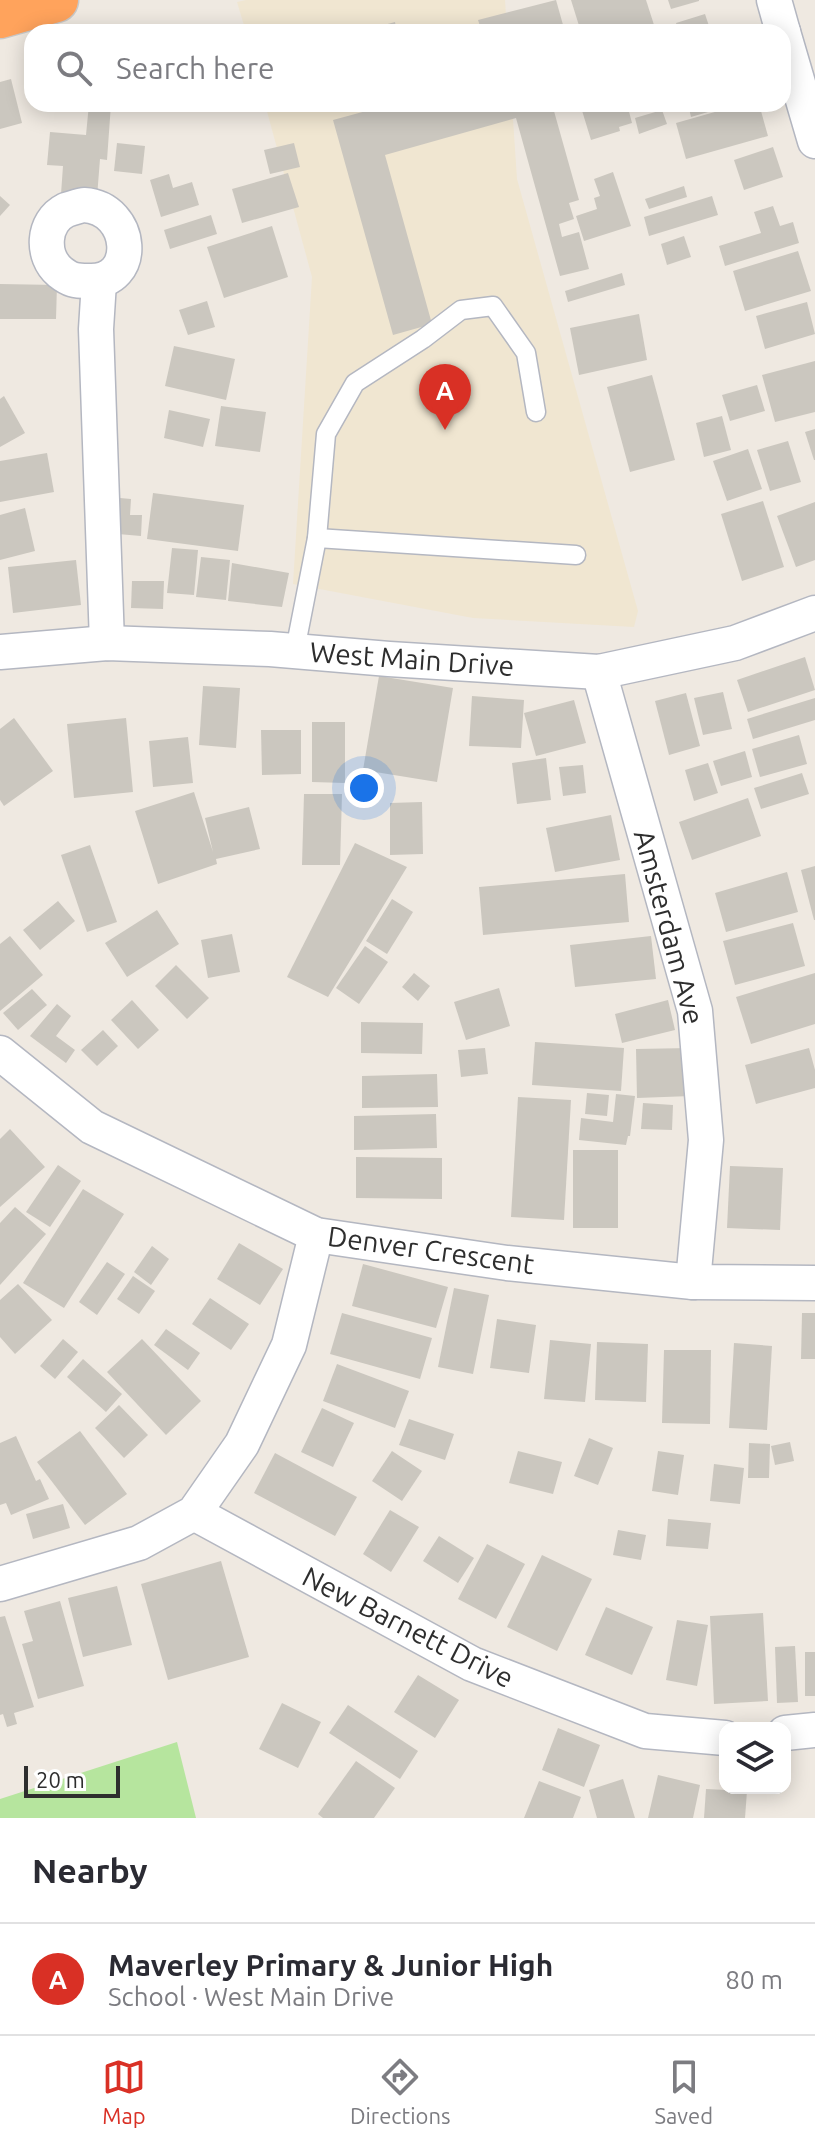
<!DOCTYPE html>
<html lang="en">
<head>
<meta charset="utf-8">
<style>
  :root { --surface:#fff; --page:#f7f7f7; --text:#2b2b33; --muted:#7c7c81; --line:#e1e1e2; --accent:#d93025 }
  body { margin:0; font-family:Ubuntu,sans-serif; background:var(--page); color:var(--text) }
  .controls { position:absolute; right:24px; bottom:24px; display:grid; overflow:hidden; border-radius:16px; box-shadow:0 4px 20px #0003 }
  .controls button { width:72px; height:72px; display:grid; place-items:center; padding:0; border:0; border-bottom:2px solid var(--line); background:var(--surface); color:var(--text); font:40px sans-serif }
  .scale { position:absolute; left:24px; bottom:20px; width:96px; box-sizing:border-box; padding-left:8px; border:4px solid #2e2e2e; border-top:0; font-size:22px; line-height:28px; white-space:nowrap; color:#2e2e2e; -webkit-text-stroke:6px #fff; paint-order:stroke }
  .you { position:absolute; left:364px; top:788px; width:28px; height:28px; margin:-20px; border:6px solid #fff; border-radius:50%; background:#1a73e8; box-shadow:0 0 0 12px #1a73e833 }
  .badge { display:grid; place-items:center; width:52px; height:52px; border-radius:50%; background:var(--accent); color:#fff; font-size:26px; font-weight:700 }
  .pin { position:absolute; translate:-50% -66px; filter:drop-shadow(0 2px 4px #0008) }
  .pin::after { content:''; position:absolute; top:42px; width:28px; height:24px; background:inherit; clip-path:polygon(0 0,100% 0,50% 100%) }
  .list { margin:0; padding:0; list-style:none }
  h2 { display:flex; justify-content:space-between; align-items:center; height:104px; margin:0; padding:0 32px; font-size:34px }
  h2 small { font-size:26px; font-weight:400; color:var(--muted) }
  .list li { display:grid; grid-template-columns:52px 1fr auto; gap:24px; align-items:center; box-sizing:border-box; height:112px; padding:0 32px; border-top:2px solid var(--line) }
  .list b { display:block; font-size:30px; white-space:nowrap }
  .list p { margin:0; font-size:26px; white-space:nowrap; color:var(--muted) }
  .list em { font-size:26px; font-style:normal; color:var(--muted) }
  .icon { flex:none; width:44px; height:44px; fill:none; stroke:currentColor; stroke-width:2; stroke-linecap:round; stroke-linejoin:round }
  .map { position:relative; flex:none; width:815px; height:1818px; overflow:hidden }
  .search { position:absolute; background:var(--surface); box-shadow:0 4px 20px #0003; left:24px; right:24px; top:24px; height:88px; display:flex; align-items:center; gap:20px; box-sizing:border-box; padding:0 28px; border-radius:24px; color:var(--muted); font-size:30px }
  .sheet { height:216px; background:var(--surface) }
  nav { display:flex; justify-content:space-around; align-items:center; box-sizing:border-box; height:112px; border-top:2px solid var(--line); background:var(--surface); font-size:22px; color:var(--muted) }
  nav a { display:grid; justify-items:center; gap:4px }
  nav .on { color:var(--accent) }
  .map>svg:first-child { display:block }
</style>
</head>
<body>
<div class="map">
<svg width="815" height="1818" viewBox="0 0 815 1818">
  <rect width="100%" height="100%" fill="#efe9e1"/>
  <!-- education -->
  <g fill="#f0e6d1">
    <path d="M 246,0 L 505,0 L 507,32 L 246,32 L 237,2 Z"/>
    <path d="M 265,104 L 512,104 L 517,179 L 638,611 L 634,627 L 473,618 L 293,584 L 312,277 Z"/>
  </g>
  <!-- green -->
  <path fill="#b6e59e" d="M 177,1742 L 196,1818 L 0,1818 L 0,1799 Z"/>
  <!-- building -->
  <g fill="#cbc7bf">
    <path d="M 556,0 L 565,32 L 482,32 L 478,20 Z"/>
    <path d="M 571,0 L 646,0 L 655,28 L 640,32 L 581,32 Z"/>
    <path d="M 668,0 L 699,0 L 699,1 L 671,9 Z"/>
    <path d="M 705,14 L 711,32 L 679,32 L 676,23 Z"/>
    <path d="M 395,22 L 397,32 L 362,32 L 362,31 Z"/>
    <path d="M 11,79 L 22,123 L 0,129 L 0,82 Z"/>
    <path d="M 89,104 L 111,104 L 107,160 L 100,159 L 97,197 L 61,194 L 63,166 L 47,165 L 50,132 L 86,135 Z"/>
    <path d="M 392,104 L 552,104 L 579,200 L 569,203 L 574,219 L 559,224 L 562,237 L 579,232 L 589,269 L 560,276 L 516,118 L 385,155 L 432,324 L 393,335 L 333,120 Z"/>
    <path d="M 580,104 L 627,104 L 632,123 L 619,127 L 620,131 L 591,140 Z"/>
    <path d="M 630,104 L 650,104 L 650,105 L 632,110 Z"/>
    <path d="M 688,104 L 732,104 L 732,105 L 691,117 Z"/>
    <path d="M 743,104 L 759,104 L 768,136 L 686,159 L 676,123 Z"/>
    <path d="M 662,110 L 667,124 L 639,134 L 635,118 Z"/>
    <path d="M 117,143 L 145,146 L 142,174 L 114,171 Z"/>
    <path d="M 294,143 L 300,167 L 270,174 L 264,150 Z"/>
    <path d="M 773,147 L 783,177 L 744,190 L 734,160 Z"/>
    <path d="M 613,172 L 631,226 L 584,241 L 576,216 L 597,209 L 594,198 L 600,196 L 594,179 Z"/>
    <path d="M 288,173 L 299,207 L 242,223 L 232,189 Z"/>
    <path d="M 169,174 L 173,188 L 192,182 L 199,205 L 161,217 L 150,180 Z"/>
    <path d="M 684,186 L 687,197 L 649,209 L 645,199 Z"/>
    <path d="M 0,196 L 10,205 L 0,216 Z"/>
    <path d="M 712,196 L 718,215 L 649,236 L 644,217 Z"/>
    <path d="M 773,206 L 780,226 L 793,222 L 799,243 L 725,266 L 719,246 L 761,233 L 754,212 Z"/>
    <path d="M 211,215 L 217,234 L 170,249 L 164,230 Z"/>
    <path d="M 272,226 L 288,277 L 224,298 L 207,247 Z"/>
    <path d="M 684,236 L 691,257 L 667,265 L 661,244 Z"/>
    <path d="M 798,251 L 811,291 L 745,311 L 733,271 Z"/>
    <path d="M 622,273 L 625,285 L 568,302 L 565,291 Z"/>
    <path d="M 0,284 L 57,285 L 56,319 L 0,319 Z"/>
    <path d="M 207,301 L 215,327 L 188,335 L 179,310 Z"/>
    <path d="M 807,302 L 815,334 L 765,349 L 756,316 Z"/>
    <path d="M 639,314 L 647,360 L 579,375 L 570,328 Z"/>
    <path d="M 174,346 L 235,359 L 226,400 L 165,386 Z"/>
    <path d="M 815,361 L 815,412 L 775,422 L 762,375 Z"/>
    <path d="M 652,375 L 675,460 L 630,472 L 607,387 Z"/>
    <path d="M 757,385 L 765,411 L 730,421 L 722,395 Z"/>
    <path d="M 4,396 L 25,433 L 0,447 L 0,399 Z"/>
    <path d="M 221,406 L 266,412 L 260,452 L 215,446 Z"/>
    <path d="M 169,410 L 210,419 L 203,447 L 164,438 Z"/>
    <path d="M 722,416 L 731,450 L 704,457 L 696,423 Z"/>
    <path d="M 815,429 L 815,460 L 814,460 L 805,432 Z"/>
    <path d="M 788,441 L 801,482 L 770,491 L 757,450 Z"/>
    <path d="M 748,449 L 762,489 L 727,501 L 713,461 Z"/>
    <path d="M 47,453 L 54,492 L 0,502 L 0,461 Z"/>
    <path d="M 153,493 L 244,505 L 238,551 L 147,539 Z"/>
    <path d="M 120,498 L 131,499 L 130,515 L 142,515 L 141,536 L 118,534 Z"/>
    <path d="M 763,501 L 784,567 L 742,581 L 721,514 Z"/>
    <path d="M 815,502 L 815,560 L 796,567 L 777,516 Z"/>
    <path d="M 25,508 L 35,551 L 0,560 L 0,515 Z"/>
    <path d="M 172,548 L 198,550 L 194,595 L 167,593 Z"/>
    <path d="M 201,557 L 230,560 L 226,600 L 196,597 Z"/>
    <path d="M 76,560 L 81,605 L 13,613 L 8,567 Z"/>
    <path d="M 232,563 L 289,573 L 282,607 L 228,601 Z"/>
    <path d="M 132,581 L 164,581 L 163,609 L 131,608 Z"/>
    <path d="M 805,657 L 815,690 L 748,712 L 737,680 Z"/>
    <path d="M 379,676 L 453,688 L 437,782 L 363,770 Z"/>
    <path d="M 203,686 L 240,688 L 236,748 L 199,745 Z"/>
    <path d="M 723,692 L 732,729 L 703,735 L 694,698 Z"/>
    <path d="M 686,693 L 700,746 L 669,755 L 655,701 Z"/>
    <path d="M 472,696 L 524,700 L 521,748 L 469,746 Z"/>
    <path d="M 815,698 L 815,720 L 753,739 L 747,719 Z"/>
    <path d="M 574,700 L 586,743 L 536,756 L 524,713 Z"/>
    <path d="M 14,718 L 53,771 L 4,806 L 0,800 L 0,729 Z"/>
    <path d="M 126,718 L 133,792 L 74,798 L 67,724 Z"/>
    <path d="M 312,722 L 345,722 L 345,783 L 312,782 Z"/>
    <path d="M 261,730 L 301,730 L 301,774 L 262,775 Z"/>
    <path d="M 799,735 L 807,764 L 760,777 L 752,749 Z"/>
    <path d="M 188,737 L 193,783 L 153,787 L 149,741 Z"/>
    <path d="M 745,751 L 752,777 L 721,786 L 713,761 Z"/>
    <path d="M 546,758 L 551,800 L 517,804 L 512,763 Z"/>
    <path d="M 708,763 L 718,793 L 694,801 L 685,770 Z"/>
    <path d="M 583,765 L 586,793 L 563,796 L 559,767 Z"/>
    <path d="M 802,773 L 809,794 L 761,809 L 754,788 Z"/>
    <path d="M 194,792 L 213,852 L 205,818 L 249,807 L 260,849 L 216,859 L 217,864 L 158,884 L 135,811 Z"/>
    <path d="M 304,794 L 342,794 L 340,865 L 302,865 Z"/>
    <path d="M 748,798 L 761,836 L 692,860 L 679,822 Z"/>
    <path d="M 422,802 L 423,854 L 390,855 L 390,803 Z"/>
    <path d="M 611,815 L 620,860 L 555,872 L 546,828 Z"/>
    <path d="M 355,843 L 407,867 L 328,997 L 287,977 Z"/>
    <path d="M 90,845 L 117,922 L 87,932 L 61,855 Z"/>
    <path d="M 815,866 L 815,920 L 814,920 L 801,870 Z"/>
    <path d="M 787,872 L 798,912 L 726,932 L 715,893 Z"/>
    <path d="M 625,874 L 629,922 L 483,935 L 479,887 Z"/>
    <path d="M 392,899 L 413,912 L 387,954 L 366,941 Z"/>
    <path d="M 58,901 L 75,921 L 40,950 L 23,930 Z"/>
    <path d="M 157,910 L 179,944 L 127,977 L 105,943 Z"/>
    <path d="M 793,923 L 805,966 L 735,985 L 723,941 Z"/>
    <path d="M 232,934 L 240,972 L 208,978 L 201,940 Z"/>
    <path d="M 10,936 L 43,975 L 0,1011 L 0,944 Z"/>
    <path d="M 651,936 L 656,979 L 575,987 L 570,945 Z"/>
    <path d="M 365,946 L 388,962 L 359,1004 L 336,988 Z"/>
    <path d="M 176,965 L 209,998 L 187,1019 L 155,986 Z"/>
    <path d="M 414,973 L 430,986 L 418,1001 L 402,987 Z"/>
    <path d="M 815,973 L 815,1024 L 751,1044 L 736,997 Z"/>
    <path d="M 499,988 L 510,1026 L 466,1040 L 454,1002 Z"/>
    <path d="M 32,989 L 47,1005 L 18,1030 L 3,1013 Z"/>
    <path d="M 132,1000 L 159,1030 L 138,1049 L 111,1020 Z"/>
    <path d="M 668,1000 L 675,1030 L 622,1043 L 615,1014 Z"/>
    <path d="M 57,1004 L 71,1016 L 56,1036 L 75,1050 L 66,1063 L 30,1036 Z"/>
    <path d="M 361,1022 L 423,1023 L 422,1054 L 361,1053 Z"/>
    <path d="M 103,1030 L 118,1046 L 97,1066 L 81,1050 Z"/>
    <path d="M 535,1042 L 624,1048 L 621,1091 L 532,1085 Z"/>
    <path d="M 485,1048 L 488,1074 L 461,1077 L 458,1050 Z"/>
    <path d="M 690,1048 L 691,1096 L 637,1098 L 636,1049 Z"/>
    <path d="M 809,1048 L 815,1070 L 815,1088 L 756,1104 L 745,1065 Z"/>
    <path d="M 437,1074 L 438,1107 L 362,1108 L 362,1076 Z"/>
    <path d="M 587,1093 L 609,1095 L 607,1116 L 585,1114 Z"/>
    <path d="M 616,1094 L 635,1096 L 630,1136 L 628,1136 L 626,1145 L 579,1140 L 581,1118 L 613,1122 Z"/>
    <path d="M 518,1097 L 571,1100 L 564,1220 L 511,1217 Z"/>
    <path d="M 643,1103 L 673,1105 L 672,1130 L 641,1129 Z"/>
    <path d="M 436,1114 L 437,1148 L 354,1150 L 354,1116 Z"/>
    <path d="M 10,1129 L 45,1167 L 0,1207 L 0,1139 Z"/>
    <rect x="573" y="1150" width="45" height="78"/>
    <path d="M 356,1157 L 442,1158 L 442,1199 L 356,1198 Z"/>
    <path d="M 58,1165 L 81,1181 L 50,1227 L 26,1212 Z"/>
    <path d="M 730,1166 L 783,1168 L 780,1230 L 727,1228 Z"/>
    <path d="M 83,1189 L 124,1214 L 64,1308 L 23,1283 Z"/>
    <path d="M 15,1207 L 46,1234 L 0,1285 L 0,1223 Z"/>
    <path d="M 239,1243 L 283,1269 L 260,1305 L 217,1279 Z"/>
    <path d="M 152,1246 L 169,1259 L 151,1285 L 134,1272 Z"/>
    <path d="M 107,1262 L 125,1274 L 97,1315 L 79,1302 Z"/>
    <path d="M 363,1264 L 448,1287 L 436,1328 L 352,1306 Z"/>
    <path d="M 133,1276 L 155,1291 L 139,1314 L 117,1299 Z"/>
    <path d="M 18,1284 L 52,1320 L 15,1354 L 0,1337 L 0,1300 Z"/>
    <path d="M 454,1288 L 489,1295 L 473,1374 L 438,1367 Z"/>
    <path d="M 210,1298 L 249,1324 L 231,1350 L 192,1324 Z"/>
    <path d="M 342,1313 L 432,1338 L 420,1379 L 330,1354 Z"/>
    <path d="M 802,1313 L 815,1313 L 815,1359 L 801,1359 Z"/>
    <path d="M 497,1319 L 536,1325 L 529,1373 L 490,1368 Z"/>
    <path d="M 166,1329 L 200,1353 L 188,1370 L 154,1345 Z"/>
    <path d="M 63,1339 L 78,1352 L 55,1379 L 40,1366 Z"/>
    <path d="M 142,1339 L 201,1401 L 166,1435 L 107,1372 Z"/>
    <path d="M 550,1340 L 591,1344 L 585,1402 L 544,1399 Z"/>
    <path d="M 597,1342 L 648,1344 L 646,1402 L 595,1400 Z"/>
    <path d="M 734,1343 L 772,1346 L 767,1430 L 729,1428 Z"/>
    <path d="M 664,1350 L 711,1350 L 710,1424 L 662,1423 Z"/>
    <path d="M 83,1359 L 122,1394 L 106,1412 L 67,1377 Z"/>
    <path d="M 337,1364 L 409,1391 L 395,1428 L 323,1401 Z"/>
    <path d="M 119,1405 L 148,1435 L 124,1458 L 95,1428 Z"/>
    <path d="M 322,1408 L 354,1423 L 333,1467 L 301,1452 Z"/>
    <path d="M 409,1419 L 454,1434 L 445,1460 L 399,1445 Z"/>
    <path d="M 80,1431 L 127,1494 L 85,1525 L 37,1462 Z"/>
    <path d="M 16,1436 L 36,1481 L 40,1479 L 49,1499 L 11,1515 L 6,1503 L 0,1505 L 0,1443 Z"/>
    <path d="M 589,1438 L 613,1448 L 598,1485 L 574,1476 Z"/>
    <path d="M 790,1442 L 794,1461 L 775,1465 L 771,1446 Z"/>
    <path d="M 749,1443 L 770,1444 L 769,1478 L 748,1478 Z"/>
    <path d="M 392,1451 L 422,1471 L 402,1501 L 372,1481 Z"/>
    <path d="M 518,1451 L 562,1462 L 553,1494 L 509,1483 Z"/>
    <path d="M 658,1451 L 684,1455 L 678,1495 L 652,1491 Z"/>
    <path d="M 275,1453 L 357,1497 L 335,1536 L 254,1493 Z"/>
    <path d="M 714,1464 L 744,1468 L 740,1504 L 710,1501 Z"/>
    <path d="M 63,1504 L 70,1528 L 33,1539 L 26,1514 Z"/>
    <path d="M 390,1510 L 419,1527 L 391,1572 L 363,1554 Z"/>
    <path d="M 668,1519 L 711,1523 L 708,1549 L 666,1546 Z"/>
    <path d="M 618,1530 L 646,1535 L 641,1560 L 613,1555 Z"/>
    <path d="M 439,1536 L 474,1558 L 458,1583 L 423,1561 Z"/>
    <path d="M 487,1544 L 525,1564 L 496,1619 L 458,1599 Z"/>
    <path d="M 542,1555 L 592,1579 L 557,1651 L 507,1627 Z"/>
    <path d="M 221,1561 L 249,1657 L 168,1680 L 141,1584 Z"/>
    <path d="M 117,1586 L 132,1645 L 83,1657 L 68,1598 Z"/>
    <path d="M 60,1601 L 84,1686 L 38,1699 L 22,1644 L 33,1641 L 24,1611 Z"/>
    <path d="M 606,1607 L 653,1627 L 632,1675 L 585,1655 Z"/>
    <path d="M 763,1613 L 768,1701 L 714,1704 L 710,1616 Z"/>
    <path d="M 5,1616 L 34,1707 L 14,1713 L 17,1724 L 7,1727 L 3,1714 L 0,1715 L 0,1617 Z"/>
    <path d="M 677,1620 L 708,1625 L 697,1686 L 666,1680 Z"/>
    <path d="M 795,1646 L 798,1702 L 777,1703 L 775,1647 Z"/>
    <rect x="805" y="1652" width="10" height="44"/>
    <path d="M 418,1675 L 459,1700 L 435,1738 L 394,1712 Z"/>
    <path d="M 282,1703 L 321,1722 L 298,1768 L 259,1749 Z"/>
    <path d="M 348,1705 L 418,1751 L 400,1779 L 329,1733 Z"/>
    <path d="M 558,1728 L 600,1745 L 584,1787 L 542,1770 Z"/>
    <path d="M 356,1761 L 395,1788 L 374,1818 L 323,1818 L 318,1814 Z"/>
    <path d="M 658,1775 L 700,1785 L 693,1818 L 648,1818 Z"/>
    <path d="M 623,1779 L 635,1818 L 597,1818 L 589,1790 Z"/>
    <path d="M 539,1781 L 581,1797 L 573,1818 L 524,1818 Z"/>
    <path d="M 706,1789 L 747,1791 L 745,1818 L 704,1818 Z"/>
  </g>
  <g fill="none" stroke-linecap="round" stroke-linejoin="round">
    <defs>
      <g id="lane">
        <path d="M 317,538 L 576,555"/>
        <path d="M 295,650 L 317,538 L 326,434 L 355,383 L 423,339 L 461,310 L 493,306 L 526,353 L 536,412"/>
      </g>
      <g id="street">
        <path d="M 774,0 L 783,32"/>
        <path d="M 783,32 L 815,141"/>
        <path d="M 84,205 C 134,208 140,284 88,281 C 75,281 70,280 60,272 C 41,256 42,222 66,210 C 72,208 78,206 84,205 Z"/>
        <path d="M 99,282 L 96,329 L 107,643"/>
        <path d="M 0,652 L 107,643 L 270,649 L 389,659 L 599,672 L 735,643 L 815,613"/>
        <path d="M 599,672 L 695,1011 L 706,1140 L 693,1282"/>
        <path d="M 0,1053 L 92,1127 L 316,1235 L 507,1263 L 693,1282 L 815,1283"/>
        <path d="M 194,1513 L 472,1664 L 645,1731 L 725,1738"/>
        <path d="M 0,1584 L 139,1543 L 194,1513 L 242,1444 L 289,1345 L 316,1235"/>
        <path d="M 785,1733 L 815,1730"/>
      </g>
      <path id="highway" d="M 0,16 L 56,0"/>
    </defs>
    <!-- lane casing -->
    <use href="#lane" stroke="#b4b7c1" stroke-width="21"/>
    <!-- street casing -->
    <use href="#street" stroke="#b4b7c1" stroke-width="37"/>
    <!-- highway casing -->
    <use href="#highway" stroke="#c9c9c9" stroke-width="47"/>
    <!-- lane -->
    <use href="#lane" stroke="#fff" stroke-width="18"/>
    <!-- street -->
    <use href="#street" stroke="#fff" stroke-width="34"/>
    <!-- highway -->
    <use href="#highway" stroke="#ffa35c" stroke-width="44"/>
  </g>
  <g text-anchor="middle" stroke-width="6" stroke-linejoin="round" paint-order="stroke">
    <!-- street labels -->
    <g font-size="28" fill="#2e2e2e" stroke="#fff">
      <text transform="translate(412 659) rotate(4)" y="10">West Main Drive</text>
      <text transform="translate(669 927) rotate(75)" y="10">Amsterdam Ave</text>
      <text transform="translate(431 1250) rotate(8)" y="10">Denver Crescent</text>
      <text transform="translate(408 1627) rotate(27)" y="10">New Barnett Drive</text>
    </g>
  </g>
</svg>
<div class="controls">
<button><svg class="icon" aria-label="layers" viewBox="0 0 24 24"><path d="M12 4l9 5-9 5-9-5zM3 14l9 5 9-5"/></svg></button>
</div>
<div class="scale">20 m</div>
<div class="you"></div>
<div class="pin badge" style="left:445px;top:430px">A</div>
<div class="search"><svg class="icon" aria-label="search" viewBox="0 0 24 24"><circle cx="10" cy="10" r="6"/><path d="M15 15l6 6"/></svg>Search here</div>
</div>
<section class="sheet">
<h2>Nearby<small></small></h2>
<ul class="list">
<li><span class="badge">A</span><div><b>Maverley Primary &amp; Junior High</b><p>School · West Main Drive</p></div><em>80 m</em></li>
</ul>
</section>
<nav>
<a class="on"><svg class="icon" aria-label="map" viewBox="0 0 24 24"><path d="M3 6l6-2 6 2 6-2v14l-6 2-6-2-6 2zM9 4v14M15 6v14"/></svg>Map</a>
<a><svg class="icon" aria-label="directions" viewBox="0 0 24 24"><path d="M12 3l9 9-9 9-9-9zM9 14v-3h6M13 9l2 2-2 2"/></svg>Directions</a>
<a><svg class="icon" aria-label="saved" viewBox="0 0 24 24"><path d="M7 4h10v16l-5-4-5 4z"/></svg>Saved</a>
</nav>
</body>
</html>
